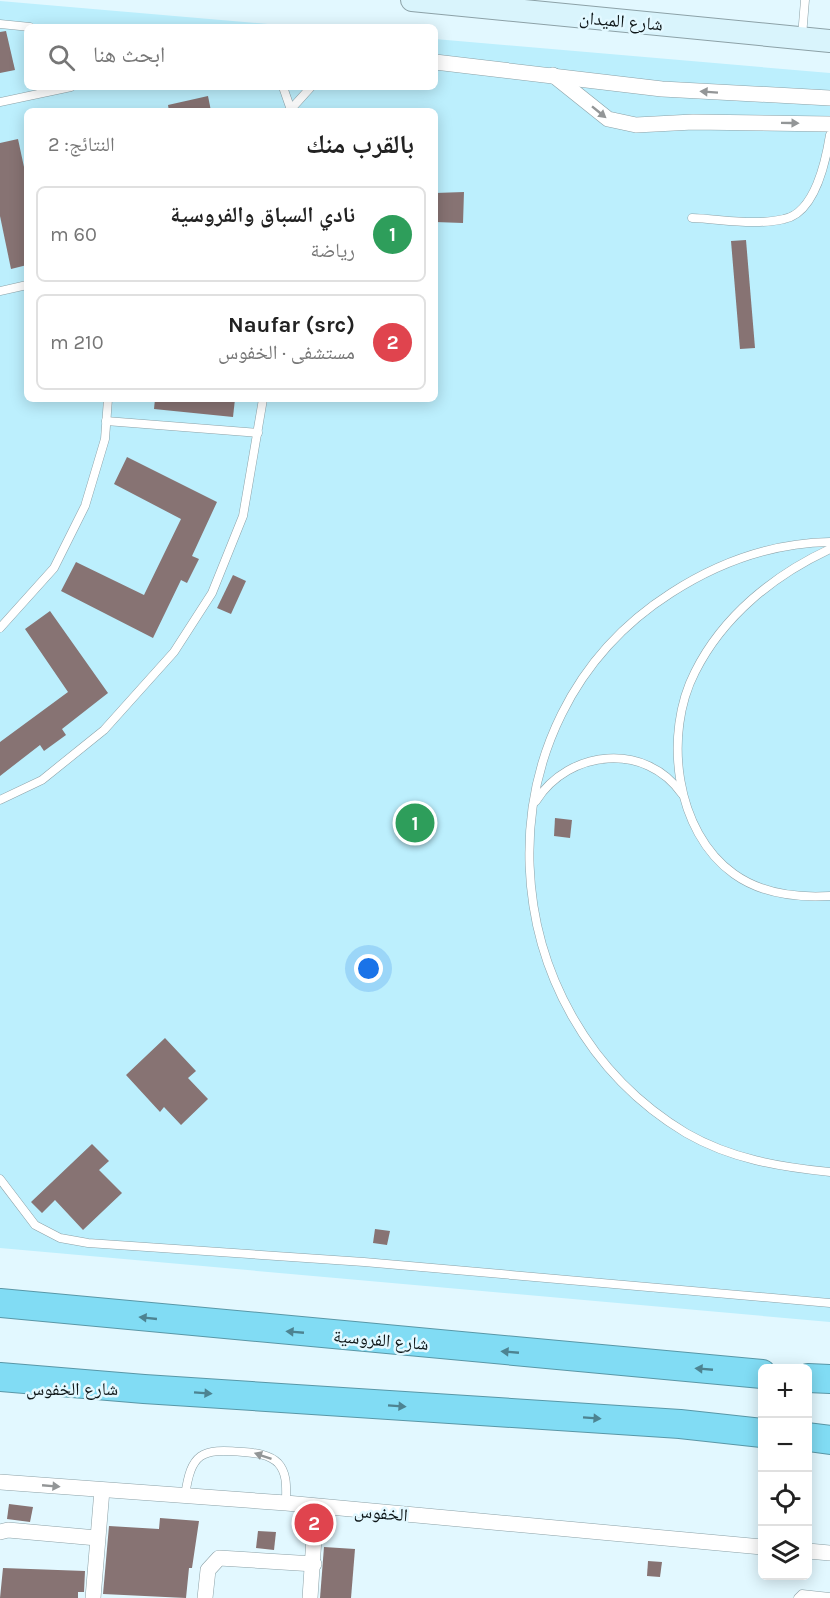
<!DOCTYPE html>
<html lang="ar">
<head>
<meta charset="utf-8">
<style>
  :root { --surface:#fff; --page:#f2f2f2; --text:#222; --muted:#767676; --line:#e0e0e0; --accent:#ca3a4c }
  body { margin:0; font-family:Karla,"Noto Naskh Arabic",sans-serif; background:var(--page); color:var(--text); direction:rtl }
  .controls { position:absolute; right:18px; bottom:18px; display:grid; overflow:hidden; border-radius:9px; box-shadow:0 3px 15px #0003 }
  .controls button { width:54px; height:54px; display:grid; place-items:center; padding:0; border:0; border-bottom:2px solid var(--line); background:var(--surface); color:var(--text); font:30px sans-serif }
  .you { position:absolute; left:369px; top:969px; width:21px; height:21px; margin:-15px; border:4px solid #fff; border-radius:50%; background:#1a73e8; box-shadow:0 0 0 9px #1a73e833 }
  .badge { display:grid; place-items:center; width:39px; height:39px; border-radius:50%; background:var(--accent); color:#fff; font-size:20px; font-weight:700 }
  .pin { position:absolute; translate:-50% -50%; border:3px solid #fff; box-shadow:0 2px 6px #0006 }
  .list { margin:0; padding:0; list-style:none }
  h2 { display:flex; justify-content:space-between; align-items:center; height:78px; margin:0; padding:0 24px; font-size:26px }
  h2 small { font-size:20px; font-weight:400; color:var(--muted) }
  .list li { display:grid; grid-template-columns:39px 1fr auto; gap:18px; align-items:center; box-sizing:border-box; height:96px; margin:0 12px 12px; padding:0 12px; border:2px solid var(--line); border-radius:9px }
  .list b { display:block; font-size:22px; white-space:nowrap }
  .list p { margin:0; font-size:20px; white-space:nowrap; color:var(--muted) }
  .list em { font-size:20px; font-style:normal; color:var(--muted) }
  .icon { flex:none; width:33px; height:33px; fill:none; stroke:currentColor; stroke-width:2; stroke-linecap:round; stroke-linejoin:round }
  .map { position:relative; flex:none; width:830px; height:1598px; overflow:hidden; direction:ltr }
  .search { position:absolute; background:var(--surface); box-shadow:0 3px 15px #0003; left:24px; top:24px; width:414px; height:66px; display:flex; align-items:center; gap:15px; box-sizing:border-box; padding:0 21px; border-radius:9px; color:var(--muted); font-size:22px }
  .panel { position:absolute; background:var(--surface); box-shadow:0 3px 15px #0003; left:24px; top:108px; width:414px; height:294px; border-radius:9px; direction:rtl }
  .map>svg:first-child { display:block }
</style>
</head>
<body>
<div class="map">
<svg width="830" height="1598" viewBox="0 0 830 1598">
  <rect width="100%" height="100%" fill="#e2f8ff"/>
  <!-- green -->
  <path fill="#bceffd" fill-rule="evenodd" d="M 0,1 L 302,27 L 27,27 L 27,87 L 435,87 L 435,39 L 830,73 L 830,1322 L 0,1248 ZM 27,111 L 435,111 L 435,399 L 27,399 Z"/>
  <!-- building -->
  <g fill="#877373">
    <path d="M 6,31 L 15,70 L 0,73 L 0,32 Z"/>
    <path d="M 208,96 L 211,111 L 169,111 L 168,105 Z"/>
    <path d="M 18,139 L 27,181 L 27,265 L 11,269 L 0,216 L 0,143 Z"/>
    <path d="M 464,192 L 463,223 L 435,222 L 435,193 Z"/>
    <path d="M 746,240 L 755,348 L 740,349 L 731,241 Z"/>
    <path d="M 155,399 L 235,399 L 233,417 L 154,409 Z"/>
    <path d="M 127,457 L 217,502 L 192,556 L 199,559 L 187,583 L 181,580 L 153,638 L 61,591 L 76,562 L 144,595 L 181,519 L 114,484 Z"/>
    <path d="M 233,575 L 246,581 L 231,614 L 217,608 Z"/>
    <path d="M 50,611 L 108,693 L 62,729 L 66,735 L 44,751 L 40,745 L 0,776 L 0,742 L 68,692 L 25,629 Z"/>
    <path d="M 555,818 L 572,820 L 570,838 L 554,836 Z"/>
    <path d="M 165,1038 L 196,1071 L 188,1078 L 208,1099 L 181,1125 L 164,1107 L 160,1112 L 126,1075 Z"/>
    <path d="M 92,1144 L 109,1161 L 99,1170 L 122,1193 L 83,1230 L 55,1200 L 42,1213 L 31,1202 Z"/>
    <path d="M 375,1229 L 390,1231 L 387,1245 L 373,1243 Z"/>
    <path d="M 9,1504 L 33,1507 L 30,1522 L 7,1519 Z"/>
    <path d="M 160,1518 L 199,1521 L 192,1568 L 189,1568 L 186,1598 L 103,1594 L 109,1526 L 159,1529 Z"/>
    <path d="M 258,1531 L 276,1532 L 274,1550 L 256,1548 Z"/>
    <path d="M 324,1547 L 355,1549 L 351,1598 L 320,1598 Z"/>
    <path d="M 648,1561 L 662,1562 L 660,1577 L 647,1576 Z"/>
    <path d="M 3,1568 L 85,1571 L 84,1592 L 78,1592 L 78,1598 L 0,1598 Z"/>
  </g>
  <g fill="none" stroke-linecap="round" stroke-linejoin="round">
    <defs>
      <g id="lane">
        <path d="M 0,24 L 30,27"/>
        <path d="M 802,36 L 805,0"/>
        <path d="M 283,87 L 291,110"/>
        <path d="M 0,102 L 71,87"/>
        <path d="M 292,108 L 311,87"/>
        <path d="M 692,218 C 721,219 756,226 784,219 C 815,213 826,160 830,135"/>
        <path d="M 0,291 L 27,285"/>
        <path d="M 106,421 L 258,433"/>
        <path d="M 830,542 C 772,543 719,562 671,593 C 472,720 488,1014 686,1133 C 731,1159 780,1167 830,1172"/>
        <path d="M 830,549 C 774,575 723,616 695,672 C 663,734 675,832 734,874 C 762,894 797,898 830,896"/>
        <path d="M 0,628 L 54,568 L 85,506 L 105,439 L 108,399"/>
        <path d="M 0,800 L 42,780 L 104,730 L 174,652 L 212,593 L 243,516 L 263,399"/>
        <path d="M 536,801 C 569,749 646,742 682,794"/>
        <path d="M 0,1179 L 35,1225 L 60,1238 L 88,1243 L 364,1262 L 830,1303"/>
        <path d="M 185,1496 C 191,1453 201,1448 243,1452 C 255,1453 269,1454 278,1463 C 288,1474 286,1489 286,1503"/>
        <path d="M 798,1598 L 802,1594 L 830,1597"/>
      </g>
      <g id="street">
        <path d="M 435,62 L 662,89 L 830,98"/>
        <path d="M 553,75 L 608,119 L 636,125 L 693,122 L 830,124"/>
        <path d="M 0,1482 L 286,1503 L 762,1547"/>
        <path d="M 0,1532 L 8,1530 L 97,1538"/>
        <path d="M 808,1551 L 830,1553"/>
        <path d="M 93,1598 L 102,1490"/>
        <path d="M 205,1598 L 208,1570 L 219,1558 L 314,1564"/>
        <path d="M 310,1598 L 316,1508"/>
      </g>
      <path id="secondary" d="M 412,0 L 830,41"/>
      <g id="highway">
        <path d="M 0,1303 L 762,1374"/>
        <path d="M 0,1377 L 144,1389 L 680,1424 L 762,1433"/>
        <path d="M 808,1378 L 830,1379"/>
        <path d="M 808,1437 L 830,1440"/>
      </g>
    </defs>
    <!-- lane casing -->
    <use href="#lane" stroke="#8ca1a7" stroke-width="9"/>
    <!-- street casing -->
    <use href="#street" stroke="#8ca1a7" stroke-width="16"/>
    <!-- secondary casing -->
    <use href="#secondary" stroke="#8ca1a7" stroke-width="24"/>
    <!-- highway casing -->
    <use href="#highway" stroke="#5997a7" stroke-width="30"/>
    <!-- lane -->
    <use href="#lane" stroke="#fff" stroke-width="8"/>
    <!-- street -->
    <use href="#street" stroke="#fff" stroke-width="15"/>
    <!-- secondary -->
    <use href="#secondary" stroke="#d9f4fc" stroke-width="22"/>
    <!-- highway -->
    <use href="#highway" stroke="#81dcf4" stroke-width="28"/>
  </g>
  <!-- one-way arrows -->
  <defs><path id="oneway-solid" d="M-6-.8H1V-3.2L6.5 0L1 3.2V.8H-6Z" transform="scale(1.5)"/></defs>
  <g fill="#939697">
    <use href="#oneway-solid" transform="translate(709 92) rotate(-176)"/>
    <use href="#oneway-solid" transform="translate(599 112) rotate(39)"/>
    <use href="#oneway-solid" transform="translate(790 123) rotate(1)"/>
    <use href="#oneway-solid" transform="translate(263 1456) rotate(-161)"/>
    <use href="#oneway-solid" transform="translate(51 1486) rotate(5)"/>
  </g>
  <g fill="#4d8391">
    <use href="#oneway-solid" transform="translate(148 1318) rotate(-174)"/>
    <use href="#oneway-solid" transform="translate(295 1332) rotate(-175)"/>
    <use href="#oneway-solid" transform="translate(510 1352) rotate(-175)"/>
    <use href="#oneway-solid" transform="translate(704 1369) rotate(-175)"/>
    <use href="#oneway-solid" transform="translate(203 1393) rotate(4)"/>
    <use href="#oneway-solid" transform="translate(397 1406) rotate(4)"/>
    <use href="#oneway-solid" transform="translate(592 1418) rotate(4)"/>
  </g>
  <g text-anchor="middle" stroke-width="5" stroke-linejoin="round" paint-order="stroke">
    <!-- street labels -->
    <g font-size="18" fill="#0e1618" stroke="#e2f8ff">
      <text transform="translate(621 21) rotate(5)" y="6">شارع الميدان</text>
      <text transform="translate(381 1340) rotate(5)" y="6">شارع الفروسية</text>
      <text x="72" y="1395">شارع الخفوس</text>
      <text transform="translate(381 1513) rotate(5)" y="6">الخفوس</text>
    </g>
  </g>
</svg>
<div class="controls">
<button>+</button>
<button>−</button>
<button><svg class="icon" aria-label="locate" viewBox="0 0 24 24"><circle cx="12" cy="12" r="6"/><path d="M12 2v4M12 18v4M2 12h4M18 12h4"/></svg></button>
<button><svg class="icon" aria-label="layers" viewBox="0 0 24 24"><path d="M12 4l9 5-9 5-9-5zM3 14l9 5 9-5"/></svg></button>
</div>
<div class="you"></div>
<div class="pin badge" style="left:415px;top:823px;background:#2e9e5b">1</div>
<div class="pin badge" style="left:314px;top:1523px;background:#e0444e">2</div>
<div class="search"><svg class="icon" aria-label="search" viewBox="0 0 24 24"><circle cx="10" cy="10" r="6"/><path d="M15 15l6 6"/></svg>ابحث هنا</div>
<section class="panel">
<h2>بالقرب منك<small>النتائج: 2</small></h2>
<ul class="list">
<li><span class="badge" style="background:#2e9e5b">1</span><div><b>نادي السباق والفروسية</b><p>رياضة</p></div><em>60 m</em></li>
<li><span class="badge" style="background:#e0444e">2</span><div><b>Naufar (src)</b><p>مستشفى · الخفوس</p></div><em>210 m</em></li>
</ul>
</section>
</div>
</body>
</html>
